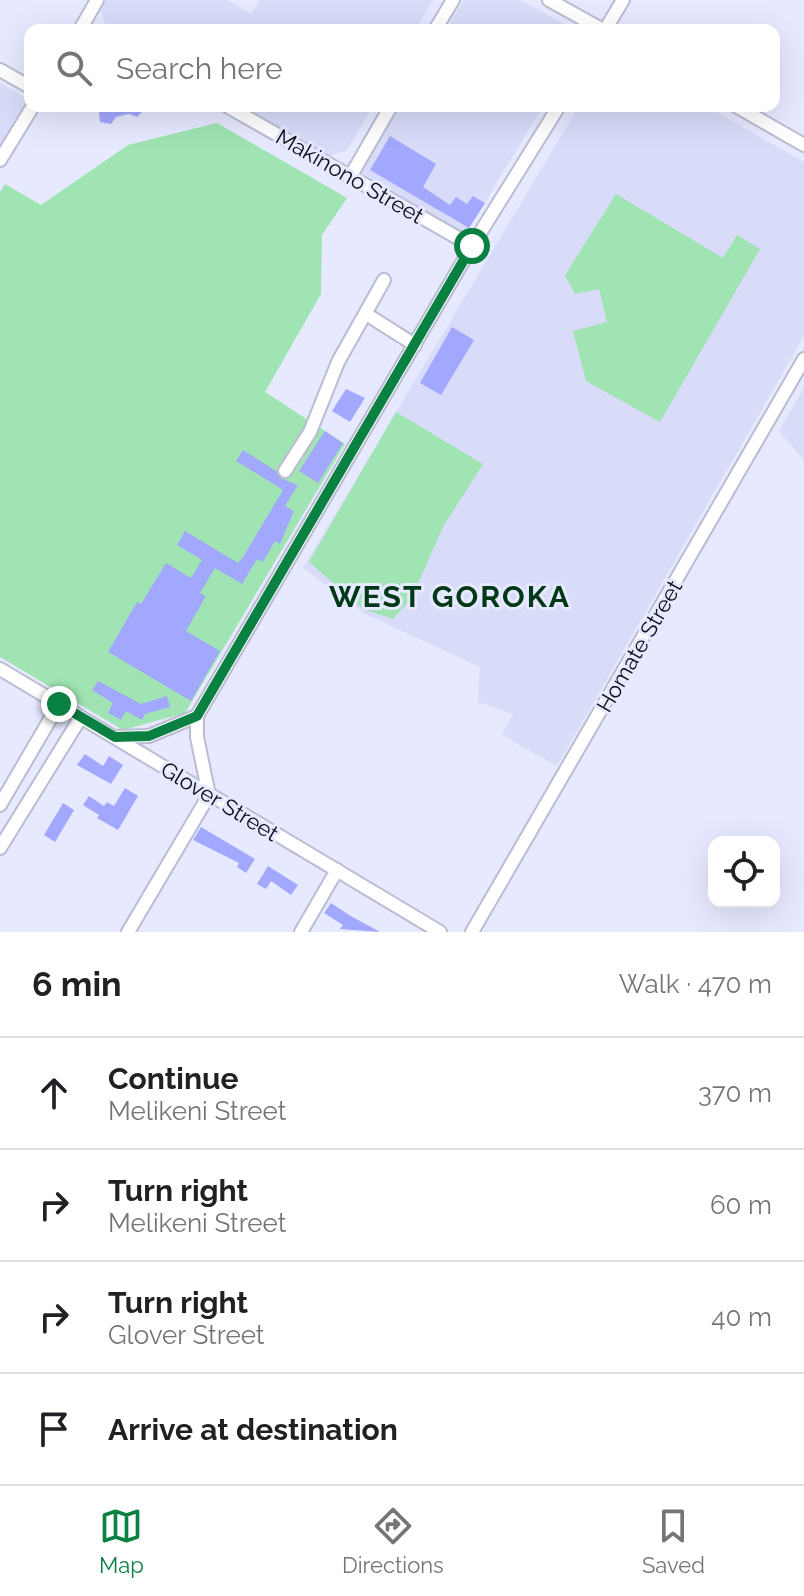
<!DOCTYPE html>
<html lang="en">
<head>
<meta charset="utf-8">
<style>
  :root { --surface:#fff; --page:#f6f6f6; --text:#202124; --muted:#757577; --line:#e0e0e0; --accent:#0b8043 }
  body { margin:0; font-family:Raleway,sans-serif; background:var(--page); color:var(--text) }
  .controls { position:absolute; right:24px; bottom:24px; display:grid; overflow:hidden; border-radius:16px; box-shadow:0 8px 32px #0002 }
  .controls button { width:72px; height:72px; display:grid; place-items:center; padding:0; border:0; border-bottom:2px solid var(--line); background:var(--surface); color:var(--text); font:40px sans-serif }
  .stop { position:absolute; width:24px; height:24px; margin:-18px; border:6px solid #0b8043; border-radius:50%; background:#fff }
  .stop.end { background:#0b8043; border-color:#fff; box-shadow:0 2px 8px #0008 }
  .list { margin:0; padding:0; list-style:none }
  h2 { display:flex; justify-content:space-between; align-items:center; height:104px; margin:0; padding:0 32px; font-size:34px }
  h2 small { font-size:26px; font-weight:400; color:var(--muted) }
  .list li { display:grid; grid-template-columns:52px 1fr auto; gap:24px; align-items:center; box-sizing:border-box; height:112px; padding:0 32px; border-top:2px solid var(--line) }
  .list b { display:block; font-size:30px; white-space:nowrap }
  .list p { margin:0; font-size:26px; white-space:nowrap; color:var(--muted) }
  .list em { font-size:26px; font-style:normal; color:var(--muted) }
  .icon { flex:none; width:44px; height:44px; fill:none; stroke:currentColor; stroke-width:2; stroke-linecap:round; stroke-linejoin:round }
  .map { position:relative; flex:none; width:804px; height:932px; overflow:hidden }
  .search { position:absolute; background:var(--surface); box-shadow:0 8px 32px #0002; left:24px; right:24px; top:24px; height:88px; display:flex; align-items:center; gap:20px; box-sizing:border-box; padding:0 28px; border-radius:16px; color:var(--muted); font-size:30px }
  .sheet { height:552px; background:var(--surface) }
  nav { display:flex; justify-content:space-around; align-items:center; box-sizing:border-box; height:112px; border-top:2px solid var(--line); background:var(--surface); font-size:22px; color:var(--muted) }
  nav a { display:grid; justify-items:center; gap:4px }
  nav .on { color:var(--accent) }
  .map>svg:first-child { display:block }
</style>
</head>
<body>
<div class="map">
<svg width="804" height="932" viewBox="0 0 804 932">
  <rect width="100%" height="100%" fill="#e6e9ff"/>
  <!-- built -->
  <g fill="#d8dcf9">
    <path d="M 105,0 L 227,0 L 251,14 L 260,0 L 433,0 L 416,30 L 112,30 L 106,27 L 100,8 Z"/>
    <path d="M 464,0 L 520,0 L 576,30 L 446,30 Z"/>
    <path d="M 0,83 L 24,97 L 26,105 L 0,148 Z"/>
    <path d="M 243,106 L 373,106 L 347,150 L 329,156 Z"/>
    <path d="M 400,106 L 543,106 L 465,235 L 360,172 Z"/>
    <path d="M 579,106 L 706,106 L 804,162 L 804,336 L 557,766 L 502,735 L 513,714 L 478,702 L 480,667 L 365,614 L 303,568 Z"/>
    <path d="M 804,388 L 804,460 L 779,431 Z"/>
  </g>
  <!-- green -->
  <g fill="#9fe4b2">
    <path d="M 217,123 L 347,198 L 322,235 L 321,294 L 265,392 L 345,444 L 185,713 L 123,730 L 0,657 L 0,192 L 5,184 L 41,205 L 128,145 Z"/>
    <path d="M 616,194 L 723,258 L 737,235 L 760,249 L 660,422 L 586,381 L 573,331 L 607,322 L 599,289 L 575,294 L 565,275 Z"/>
    <path d="M 396,412 L 483,464 L 443,527 L 412,597 L 393,619 L 363,609 L 309,562 Z"/>
  </g>
  <!-- building -->
  <g fill="#a3a8ff">
    <path d="M 92,106 L 148,106 L 137,117 L 129,114 L 116,117 L 111,124 L 100,122 L 99,112 Z"/>
    <path d="M 390,136 L 436,164 L 423,187 L 450,205 L 456,197 L 467,204 L 473,196 L 485,203 L 469,228 L 370,170 Z"/>
    <path d="M 452,327 L 474,340 L 441,395 L 420,383 Z"/>
    <path d="M 346,389 L 365,398 L 350,422 L 332,411 Z"/>
    <path d="M 325,431 L 343,443 L 318,483 L 299,471 Z"/>
    <path d="M 243,450 L 276,471 L 280,478 L 298,485 L 285,506 L 294,511 L 280,544 L 275,541 L 263,562 L 257,559 L 242,584 L 215,568 L 200,593 L 206,596 L 186,631 L 220,651 L 191,701 L 108,652 L 137,602 L 141,604 L 166,563 L 191,578 L 202,560 L 177,545 L 185,531 L 238,563 L 243,557 L 283,490 L 236,461 Z"/>
    <path d="M 98,681 L 141,704 L 167,696 L 170,707 L 145,714 L 142,720 L 126,711 L 121,720 L 108,713 L 113,703 L 92,690 Z"/>
    <path d="M 85,754 L 103,766 L 109,756 L 123,765 L 111,784 L 77,765 Z"/>
    <path d="M 125,788 L 138,796 L 118,830 L 97,818 L 99,815 L 83,805 L 89,796 L 104,806 L 107,802 L 114,806 Z"/>
    <path d="M 63,803 L 74,810 L 55,842 L 44,835 Z"/>
    <path d="M 201,827 L 255,859 L 246,873 L 237,867 L 239,863 L 193,840 Z"/>
    <path d="M 268,866 L 298,885 L 291,895 L 271,881 L 266,889 L 257,884 Z"/>
    <path d="M 331,903 L 349,915 L 380,932 L 340,929 L 343,925 L 324,913 Z"/>
  </g>
  <g fill="none" stroke-linecap="round" stroke-linejoin="round">
    <defs>
      <g id="minor">
        <path d="M 549,0 L 603,30"/>
        <path d="M 80,30 L 97,0"/>
        <path d="M 435,30 L 453,0"/>
        <path d="M 605,30 L 623,0"/>
        <path d="M 0,70 L 30,87"/>
        <path d="M 227,106 L 472,246"/>
        <path d="M 736,106 L 804,145"/>
        <path d="M 0,160 L 33,106"/>
        <path d="M 350,177 L 391,106"/>
        <path d="M 366,314 L 415,345"/>
        <path d="M 285,471 L 310,432 L 338,362 L 384,280"/>
        <path d="M 0,669 L 440,932"/>
        <path d="M 115,737 L 149,736 L 197,716 L 472,246 L 559,106"/>
        <path d="M 0,805 L 59,704"/>
        <path d="M 0,848 L 81,717"/>
        <path d="M 128,932 L 209,795 L 197,737 L 197,716"/>
        <path d="M 301,932 L 337,870"/>
        <path d="M 472,932 L 804,359"/>
      </g>
    </defs>
    <!-- minor casing -->
    <use href="#minor" stroke="#babcd2" stroke-width="16"/>
    <!-- minor -->
    <use href="#minor" stroke="#fff" stroke-width="12"/>
  </g>
  <g fill="none" stroke-linecap="round" stroke-linejoin="round">
    <!-- route -->
    <path stroke="#0b8043" stroke-width="10" d="M 59,704 L 115,737 L 149,736 L 197,716 L 472,246"/>
  </g>
  <g text-anchor="middle" stroke-width="6" stroke-linejoin="round" paint-order="stroke">
    <!-- street labels -->
    <g font-size="22" fill="#0e0f16" stroke="#e6e9ff">
      <text transform="translate(350 176) rotate(30)" y="8">Makinono Street</text>
      <text transform="translate(639 646) rotate(-60)" y="8">Homate Street</text>
      <text transform="translate(220 801) rotate(31)" y="8">Glover Street</text>
    </g>
    <!-- district labels -->
    <g font-size="30" font-weight="bold" letter-spacing="2" fill="#003818" stroke="#e6e9ff">
      <text x="450" y="607">WEST GOROKA</text>
    </g>
  </g>
</svg>
<div class="controls">
<button><svg class="icon" aria-label="locate" viewBox="0 0 24 24"><circle cx="12" cy="12" r="6"/><path d="M12 2v4M12 18v4M2 12h4M18 12h4"/></svg></button>
</div>
<div class="stop" style="left:472px;top:246px"></div>
<div class="stop end" style="left:59px;top:704px"></div>
<div class="search"><svg class="icon" aria-label="search" viewBox="0 0 24 24"><circle cx="10" cy="10" r="6"/><path d="M15 15l6 6"/></svg>Search here</div>
</div>
<section class="sheet">
<h2>6 min<small>Walk · 470 m</small></h2>
<ul class="list">
<li><svg class="icon" aria-label="ahead" viewBox="0 0 24 24"><path d="M12 20V5M6 11l6-6 6 6"/></svg><div><b>Continue</b><p>Melikeni Street</p></div><em>370 m</em></li>
<li><svg class="icon" aria-label="right" viewBox="0 0 24 24"><path d="M7 20v-9h11M14 6l5 5-5 5"/></svg><div><b>Turn right</b><p>Melikeni Street</p></div><em>60 m</em></li>
<li><svg class="icon" aria-label="right" viewBox="0 0 24 24"><path d="M7 20v-9h11M14 6l5 5-5 5"/></svg><div><b>Turn right</b><p>Glover Street</p></div><em>40 m</em></li>
<li><svg class="icon" aria-label="arrive" viewBox="0 0 24 24"><path d="M6 21V4h12l-3 4 3 4H6"/></svg><div><b>Arrive at destination</b></div></li>
</ul>
</section>
<nav>
<a class="on"><svg class="icon" aria-label="map" viewBox="0 0 24 24"><path d="M3 6l6-2 6 2 6-2v14l-6 2-6-2-6 2zM9 4v14M15 6v14"/></svg>Map</a>
<a><svg class="icon" aria-label="directions" viewBox="0 0 24 24"><path d="M12 3l9 9-9 9-9-9zM9 14v-3h6M13 9l2 2-2 2"/></svg>Directions</a>
<a><svg class="icon" aria-label="saved" viewBox="0 0 24 24"><path d="M7 4h10v16l-5-4-5 4z"/></svg>Saved</a>
</nav>
</body>
</html>
